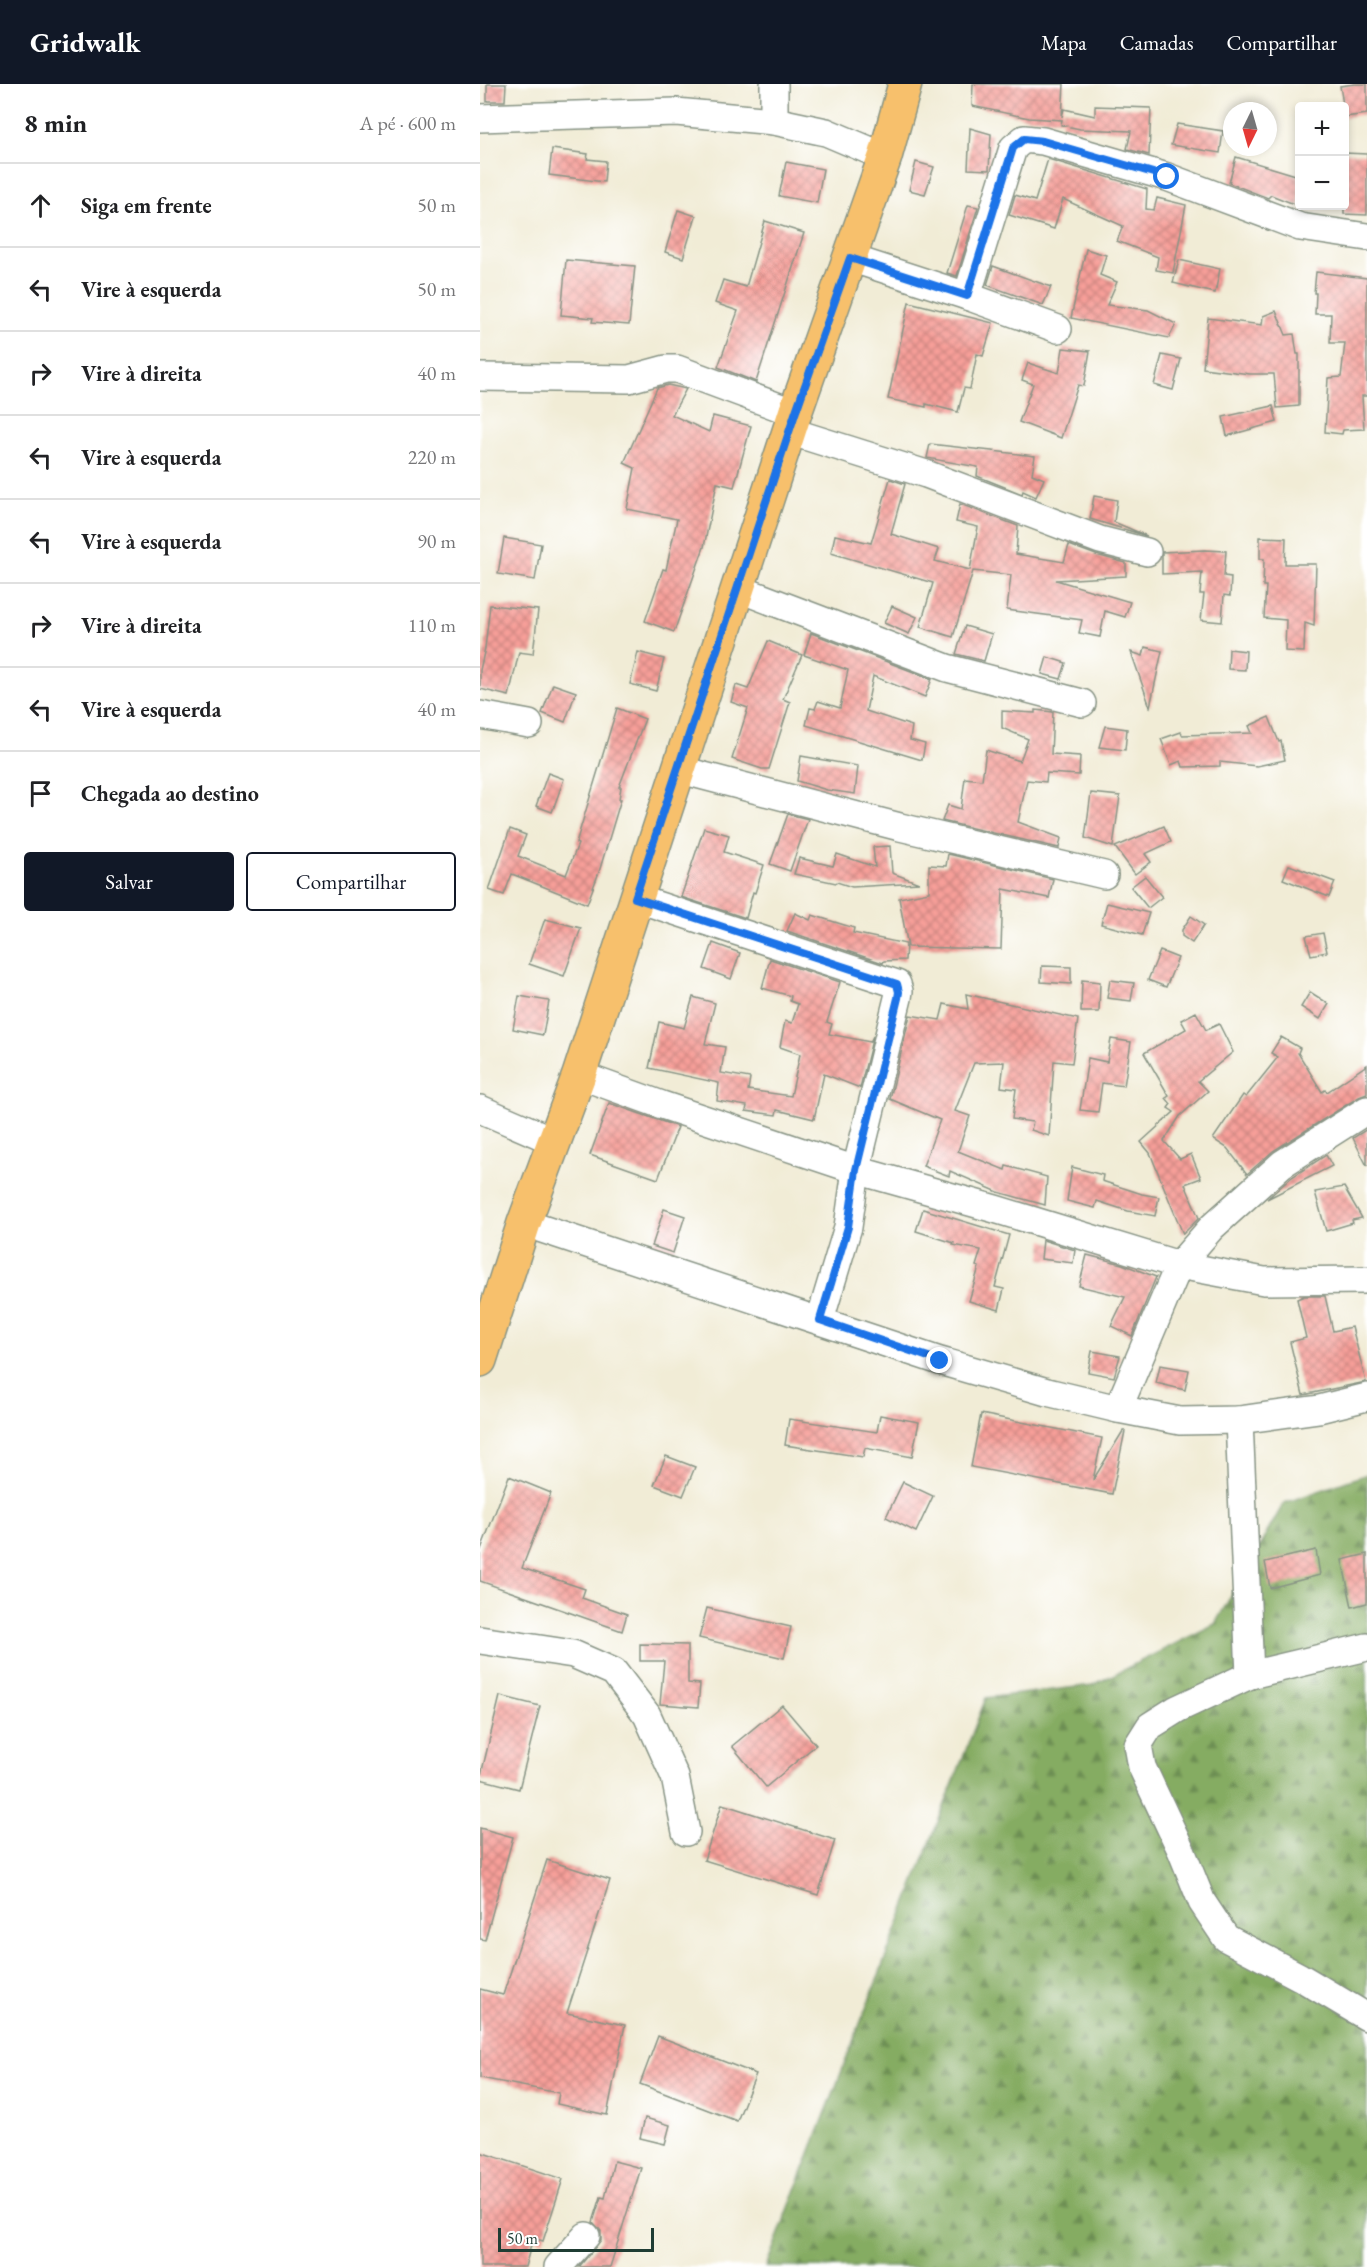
<!DOCTYPE html>
<html lang="pt">
<head>
<meta charset="utf-8">
<style>
  :root { --surface:#fff; --page:#f6f6f6; --text:#202124; --muted:#757577; --line:#e0e0e0; --accent:#111827 }
  body { margin:0; font-family:"EB Garamond",serif; background:var(--page); color:var(--text) }
  .controls { position:absolute; right:18px; top:18px; display:grid; overflow:hidden; border-radius:6px; box-shadow:0 3px 9px #0003 }
  .controls button { width:54px; height:54px; display:grid; place-items:center; padding:0; border:0; border-bottom:2px solid var(--line); background:var(--surface); color:var(--text); font:30px sans-serif }
  .compass { position:absolute; left:743px; top:18px; width:54px; height:54px; border-radius:50%; background:var(--surface); box-shadow:0 3px 9px #0003; rotate:185deg }
  .scale { position:absolute; left:18px; bottom:15px; width:156px; box-sizing:border-box; padding-left:6px; border:3px solid #1f3d34; border-top:0; font-size:16px; line-height:21px; white-space:nowrap; color:#1f3d34; -webkit-text-stroke:4px #fff; paint-order:stroke }
  .stop { position:absolute; width:18px; height:18px; margin:-14px; border:4px solid #1a73e8; border-radius:50%; background:#fff }
  .stop.end { background:#1a73e8; border-color:#fff; box-shadow:0 2px 6px #0008 }
  .list { margin:0; padding:0; list-style:none }
  h2 { display:flex; justify-content:space-between; align-items:center; height:78px; margin:0; padding:0 24px; font-size:26px }
  h2 small { font-size:20px; font-weight:400; color:var(--muted) }
  .list li { display:grid; grid-template-columns:39px 1fr auto; gap:18px; align-items:center; box-sizing:border-box; height:84px; padding:0 24px; border-top:2px solid var(--line) }
  .list b { display:block; font-size:22px; white-space:nowrap }
  .list em { font-size:20px; font-style:normal; color:var(--muted) }
  .actions { display:flex; gap:12px; padding:18px 24px }
  .actions a { flex:1; padding:14px 0; border:2px solid var(--accent); border-radius:6px; text-align:center; font-size:21px; color:var(--accent) }
  .actions .main { background:var(--accent); color:#fff }
  .icon { flex:none; width:33px; height:33px; fill:none; stroke:currentColor; stroke-width:2; stroke-linecap:round; stroke-linejoin:round }
  .map { position:relative; flex:none; width:887px; height:2183px; overflow:hidden }
  header { display:flex; align-items:center; gap:36px; box-sizing:border-box; height:84px; padding:0 30px; background:var(--accent); color:#fff }
  header strong { font-size:28px }
  nav { display:flex; gap:33px; margin-inline-start:auto; font-size:21px }
  main { display:flex }
  aside { flex:1; background:var(--surface) }
  .map>svg:first-child { display:block }
</style>
</head>
<body>
<header>
<strong>Gridwalk</strong>
<nav><a>Mapa</a><a>Camadas</a><a>Compartilhar</a></nav>
</header>
<main>
<aside>
<h2>8 min<small>A pé · 600 m</small></h2>
<ul class="list">
<li><svg class="icon" aria-label="ahead" viewBox="0 0 24 24"><path d="M12 20V5M6 11l6-6 6 6"/></svg><div><b>Siga em frente</b></div><em>50 m</em></li>
<li><svg class="icon" aria-label="left" viewBox="0 0 24 24"><path d="M17 20v-9H6M10 6l-5 5 5 5"/></svg><div><b>Vire à esquerda</b></div><em>50 m</em></li>
<li><svg class="icon" aria-label="right" viewBox="0 0 24 24"><path d="M7 20v-9h11M14 6l5 5-5 5"/></svg><div><b>Vire à direita</b></div><em>40 m</em></li>
<li><svg class="icon" aria-label="left" viewBox="0 0 24 24"><path d="M17 20v-9H6M10 6l-5 5 5 5"/></svg><div><b>Vire à esquerda</b></div><em>220 m</em></li>
<li><svg class="icon" aria-label="left" viewBox="0 0 24 24"><path d="M17 20v-9H6M10 6l-5 5 5 5"/></svg><div><b>Vire à esquerda</b></div><em>90 m</em></li>
<li><svg class="icon" aria-label="right" viewBox="0 0 24 24"><path d="M7 20v-9h11M14 6l5 5-5 5"/></svg><div><b>Vire à direita</b></div><em>110 m</em></li>
<li><svg class="icon" aria-label="left" viewBox="0 0 24 24"><path d="M17 20v-9H6M10 6l-5 5 5 5"/></svg><div><b>Vire à esquerda</b></div><em>40 m</em></li>
<li><svg class="icon" aria-label="arrive" viewBox="0 0 24 24"><path d="M6 21V4h12l-3 4 3 4H6"/></svg><div><b>Chegada ao destino</b></div></li>
</ul>
<div class="actions"><a class="main">Salvar</a><a>Compartilhar</a></div>
</aside>
<div class="map">
<svg width="887" height="2183" viewBox="0 0 887 2183">
  <defs>
    <pattern id="forest-firs" width="22" height="20" patternUnits="userSpaceOnUse" patternTransform="scale(1.5)"><rect width="22" height="20" fill="#85ac62"/><path d="M5 1l3.5 6h-7zM16 11l3.5 6h-7z" fill="#6c8d52"/></pattern>
    <pattern id="building-cross-hatch" width="8" height="8" patternUnits="userSpaceOnUse" patternTransform="scale(1.5)"><rect width="8" height="8" fill="#f79f99"/><path d="M0 0l8 8M0 8l8-8" fill="none" stroke="#c7837e"/></pattern>
  </defs>
  <rect width="100%" height="100%" fill="#fff"/>
  <filter id="ink" filterUnits="userSpaceOnUse"><feTurbulence type="fractalNoise" baseFrequency=".0167" numOctaves="2"/><feDisplacementMap in="SourceGraphic" scale="12" xChannelSelector="R" yChannelSelector="G"/><feConvolveMatrix kernelMatrix="1 2 1 2 8 2 1 2 1" color-interpolation-filters="sRGB"/></filter>
  <filter id="wash" filterUnits="userSpaceOnUse"><feTurbulence type="fractalNoise" baseFrequency=".008" numOctaves="4" result="noise"/><feDisplacementMap in="SourceGraphic" scale="24" xChannelSelector="R" yChannelSelector="G"/><feGaussianBlur stdDeviation="1.35" result="paint"/><feColorMatrix in="noise" values="0 0 0 0 0 0 0 0 0 0 0 0 0 0 0 0 0 1.4 0 .05"/><feComposite in="paint" operator="in"/></filter>
  <g filter="url(#wash)">
    <rect width="100%" height="100%" fill="#f1ecd6"/>
    <!-- forest -->
    <path fill="url(#forest-firs)" stroke="#52744b" stroke-width="1.5" d="M 887,1390 L 887,2183 L 286,2183 L 506,1614 L 613,1601 L 735,1540 L 804,1419 Z"/>
    <g id="blocks">
      <!-- building -->
      <g fill="url(#building-cross-hatch)">
        <path d="M 7,0 L 26,0 L 25,17 L 7,17 Z"/>
        <path d="M 493,0 L 584,0 L 582,33 L 584,25 L 615,32 L 615,22 L 671,24 L 669,71 L 647,65 L 651,47 L 600,45 L 581,41 L 582,36 L 549,34 L 492,22 Z"/>
        <path d="M 875,0 L 887,0 L 887,30 L 865,33 L 860,2 Z"/>
        <path d="M 697,40 L 743,47 L 740,69 L 691,61 Z"/>
        <path d="M 490,44 L 511,50 L 509,86 L 488,85 Z"/>
        <path d="M 72,65 L 108,70 L 107,75 L 126,77 L 124,98 L 69,91 Z"/>
        <path d="M 864,69 L 887,70 L 887,131 L 864,130 Z"/>
        <path d="M 756,73 L 819,92 L 819,122 L 791,111 L 788,114 L 749,99 Z"/>
        <path d="M 568,75 L 667,105 L 666,125 L 674,126 L 677,114 L 706,121 L 693,189 L 676,186 L 678,173 L 637,157 L 643,142 L 583,115 L 574,145 L 529,131 L 535,111 L 555,117 Z"/>
        <path d="M 306,78 L 343,85 L 337,119 L 299,112 Z"/>
        <path d="M 436,78 L 454,83 L 445,110 L 429,106 Z"/>
        <path d="M 488,121 L 498,123 L 477,192 L 467,189 Z"/>
        <path d="M 198,126 L 216,132 L 203,174 L 185,168 Z"/>
        <path d="M 285,137 L 324,149 L 276,298 L 238,283 L 258,227 L 235,219 L 243,196 L 266,203 Z"/>
        <path d="M 606,165 L 626,171 L 620,191 L 637,198 L 627,221 L 668,226 L 696,240 L 689,254 L 591,234 Z"/>
        <path d="M 86,176 L 155,182 L 149,241 L 112,238 L 113,234 L 81,231 Z"/>
        <path d="M 699,176 L 740,185 L 735,209 L 693,199 Z"/>
        <path d="M 513,182 L 571,203 L 563,221 L 507,201 Z"/>
        <path d="M 836,188 L 887,194 L 887,312 L 882,312 L 884,345 L 863,346 L 862,350 L 845,348 L 848,294 L 861,293 L 865,259 L 850,259 L 851,230 L 835,230 L 836,209 L 834,209 Z"/>
        <path d="M 429,218 L 513,239 L 503,272 L 497,270 L 490,305 L 484,304 L 478,328 L 446,320 L 446,323 L 408,315 Z"/>
        <path d="M 796,227 L 806,251 L 814,250 L 817,270 L 819,270 L 819,322 L 797,324 L 794,290 L 770,290 L 723,284 L 728,234 L 782,241 L 783,232 Z"/>
        <path d="M 583,264 L 610,267 L 604,302 L 598,301 L 581,354 L 539,338 L 553,300 L 542,296 L 548,279 L 579,289 Z"/>
        <path d="M 682,271 L 701,275 L 693,306 L 674,301 Z"/>
        <path d="M 188,301 L 206,305 L 192,331 L 229,348 L 233,332 L 271,342 L 254,403 L 237,399 L 224,463 L 194,548 L 165,537 L 183,485 L 186,486 L 197,435 L 147,425 L 155,384 L 144,379 L 177,304 Z"/>
        <path d="M 793,322 L 797,338 L 747,352 L 743,333 Z"/>
        <path d="M 450,360 L 555,372 L 552,390 L 564,395 L 556,413 L 543,407 L 542,410 L 497,392 L 498,383 L 447,374 Z"/>
        <path d="M 410,395 L 425,400 L 411,450 L 459,465 L 455,477 L 490,486 L 498,443 L 476,438 L 480,420 L 538,442 L 536,470 L 584,478 L 589,461 L 616,471 L 646,479 L 646,492 L 576,496 L 650,518 L 645,533 L 625,527 L 620,553 L 599,549 L 602,536 L 527,526 L 531,491 L 493,487 L 473,553 L 440,543 L 453,499 L 351,469 L 355,451 L 391,459 Z"/>
        <path d="M 614,412 L 637,416 L 634,438 L 667,452 L 610,435 Z"/>
        <path d="M 780,453 L 806,454 L 805,480 L 836,480 L 834,542 L 825,539 L 824,568 L 805,567 L 806,536 L 784,534 L 786,502 L 783,502 L 784,475 L 780,475 Z"/>
        <path d="M 24,454 L 61,460 L 55,496 L 18,490 Z"/>
        <path d="M 725,466 L 746,467 L 744,492 L 751,493 L 750,512 L 744,511 L 742,538 L 721,536 L 724,510 L 720,510 L 722,488 L 682,490 L 682,468 Z"/>
        <path d="M 10,521 L 58,526 L 53,570 L 39,568 L 29,612 L 0,605 L 0,586 L 5,564 Z"/>
        <path d="M 412,522 L 437,533 L 429,550 L 404,539 Z"/>
        <path d="M 485,542 L 512,550 L 504,577 L 476,570 Z"/>
        <path d="M 331,549 L 452,595 L 445,613 L 393,592 L 386,627 L 432,642 L 430,656 L 445,660 L 442,676 L 326,641 L 330,624 L 335,625 L 338,617 L 360,624 L 368,586 L 324,571 Z"/>
        <path d="M 288,557 L 322,571 L 303,615 L 310,618 L 289,685 L 282,685 L 252,675 L 268,624 L 251,618 L 256,601 L 268,605 Z"/>
        <path d="M 665,563 L 682,567 L 670,623 L 651,568 L 663,572 Z"/>
        <path d="M 749,565 L 766,567 L 765,586 L 748,585 Z"/>
        <path d="M 158,568 L 184,575 L 176,607 L 150,600 Z"/>
        <path d="M 567,573 L 586,579 L 581,595 L 562,590 Z"/>
        <path d="M 73,600 L 96,608 L 85,638 L 62,629 Z"/>
        <path d="M 137,624 L 165,635 L 139,703 L 141,703 L 139,715 L 141,715 L 119,788 L 107,820 L 32,790 L 24,811 L 9,806 L 30,745 L 46,751 L 38,772 L 86,791 L 98,760 L 96,759 Z"/>
        <path d="M 555,626 L 573,628 L 571,670 L 600,672 L 599,691 L 567,689 L 566,698 L 547,696 L 538,738 L 581,754 L 579,764 L 462,737 L 468,721 L 481,725 L 485,694 L 502,696 L 506,666 L 540,677 L 548,655 L 522,644 L 522,627 L 555,629 Z"/>
        <path d="M 789,633 L 799,658 L 801,657 L 805,676 L 777,682 L 740,678 L 740,682 L 703,683 L 701,677 L 691,681 L 681,655 L 701,648 L 702,651 L 772,649 L 769,642 Z"/>
        <path d="M 625,642 L 647,645 L 645,666 L 619,663 Z"/>
        <path d="M 321,672 L 378,682 L 375,710 L 347,706 L 317,697 Z"/>
        <path d="M 68,689 L 84,695 L 72,728 L 56,722 Z"/>
        <path d="M 611,709 L 640,712 L 633,763 L 605,754 Z"/>
        <path d="M 308,730 L 328,735 L 310,787 L 290,780 Z"/>
        <path d="M 684,742 L 691,758 L 665,770 L 671,778 L 655,790 L 635,763 Z"/>
        <path d="M 224,744 L 249,751 L 244,768 L 284,781 L 275,809 L 273,808 L 266,834 L 201,813 Z"/>
        <path d="M 410,762 L 412,789 L 439,799 L 372,803 L 357,798 L 356,799 L 314,790 L 319,774 L 353,782 L 357,770 L 395,783 L 393,763 Z"/>
        <path d="M 468,770 L 573,795 L 569,814 L 523,805 L 521,865 L 428,863 L 419,814 L 449,808 L 449,781 L 466,782 Z"/>
        <path d="M 809,781 L 855,798 L 849,813 L 803,795 Z"/>
        <path d="M 665,792 L 682,813 L 668,824 L 651,803 Z"/>
        <path d="M 627,819 L 669,829 L 662,851 L 621,840 Z"/>
        <path d="M 315,829 L 330,836 L 332,831 L 374,844 L 373,849 L 426,860 L 425,876 L 404,877 L 403,879 L 307,847 Z"/>
        <path d="M 711,832 L 724,841 L 712,859 L 702,852 L 702,846 Z"/>
        <path d="M 65,835 L 101,844 L 84,892 L 49,880 Z"/>
        <path d="M 843,849 L 847,868 L 831,871 L 826,852 Z"/>
        <path d="M 233,859 L 260,869 L 251,895 L 224,885 Z"/>
        <path d="M 680,867 L 698,874 L 686,903 L 668,896 Z"/>
        <path d="M 290,875 L 360,898 L 347,938 L 352,940 L 349,950 L 390,958 L 393,952 L 380,1004 L 344,990 L 334,1035 L 297,1026 L 296,1031 L 266,1027 L 267,1022 L 237,1017 L 239,999 L 169,984 L 179,938 L 204,944 L 213,913 L 235,919 L 225,960 L 245,963 L 241,989 L 270,994 L 268,1006 L 311,1012 L 320,970 L 300,963 L 305,937 L 312,939 L 318,920 L 310,917 L 311,912 L 282,904 Z"/>
        <path d="M 562,882 L 591,883 L 591,900 L 561,898 Z"/>
        <path d="M 602,896 L 620,898 L 619,928 L 601,928 Z"/>
        <path d="M 630,896 L 654,899 L 651,917 L 627,914 Z"/>
        <path d="M 830,908 L 849,920 L 840,935 L 821,923 Z"/>
        <path d="M 486,910 L 598,935 L 592,979 L 574,977 L 569,1052 L 551,1046 L 553,1038 L 532,1035 L 536,1005 L 521,1003 L 524,978 L 494,979 L 475,1027 L 490,1032 L 478,1067 L 525,1086 L 526,1082 L 567,1093 L 565,1121 L 518,1108 L 470,1087 L 469,1092 L 443,1082 L 460,1036 L 410,1015 L 430,931 L 460,936 L 464,920 L 488,925 Z"/>
        <path d="M 39,912 L 69,917 L 63,951 L 33,945 Z"/>
        <path d="M 716,928 L 726,946 L 739,940 L 753,968 L 718,997 L 728,1007 L 700,1032 L 684,1057 L 700,1075 L 711,1070 L 721,1094 L 705,1100 L 719,1134 L 703,1150 L 670,1069 L 661,1058 L 694,1028 L 688,1024 L 691,1020 L 686,1014 L 689,1012 L 664,969 L 706,945 L 701,936 Z"/>
        <path d="M 801,953 L 820,964 L 818,969 L 842,1008 L 845,1006 L 847,1008 L 887,981 L 887,1010 L 879,1013 L 793,1067 L 767,1090 L 747,1064 L 733,1055 L 763,1011 L 766,1013 L 798,973 L 791,969 Z"/>
        <path d="M 631,955 L 651,958 L 644,1002 L 622,999 L 618,1028 L 600,1026 L 608,974 L 627,978 Z"/>
        <path d="M 129,1019 L 198,1043 L 178,1095 L 110,1071 Z"/>
        <path d="M 887,1045 L 887,1082 L 873,1054 Z"/>
        <path d="M 846,1071 L 852,1082 L 787,1115 L 812,1093 Z"/>
        <path d="M 592,1083 L 623,1091 L 622,1097 L 662,1110 L 679,1113 L 675,1132 L 648,1127 L 617,1117 L 615,1124 L 587,1117 Z"/>
        <path d="M 864,1103 L 882,1134 L 872,1136 L 873,1139 L 846,1147 L 835,1108 Z"/>
        <path d="M 184,1125 L 205,1132 L 193,1169 L 172,1162 Z"/>
        <path d="M 443,1125 L 529,1151 L 515,1203 L 524,1205 L 519,1226 L 489,1217 L 499,1183 L 496,1182 L 501,1166 L 473,1161 L 474,1159 L 436,1147 Z"/>
        <path d="M 563,1156 L 595,1166 L 593,1179 L 561,1175 Z"/>
        <path d="M 607,1171 L 642,1180 L 676,1193 L 652,1252 L 631,1242 L 645,1213 L 599,1202 Z"/>
        <path d="M 824,1212 L 845,1212 L 853,1247 L 872,1243 L 886,1298 L 823,1311 L 810,1258 L 826,1254 L 817,1215 Z"/>
        <path d="M 612,1267 L 640,1272 L 634,1293 L 608,1288 Z"/>
        <path d="M 680,1281 L 709,1286 L 705,1306 L 676,1299 Z"/>
        <path d="M 501,1330 L 622,1354 L 613,1396 L 643,1347 L 645,1347 L 632,1410 L 491,1383 Z"/>
        <path d="M 400,1331 L 439,1338 L 432,1373 L 385,1364 L 383,1373 L 305,1361 L 309,1335 L 397,1348 Z"/>
        <path d="M 186,1372 L 215,1383 L 203,1412 L 174,1401 Z"/>
        <path d="M 29,1392 L 71,1409 L 42,1484 L 105,1505 L 102,1514 L 147,1530 L 142,1547 L 0,1497 L 0,1468 Z"/>
        <path d="M 423,1398 L 453,1412 L 436,1448 L 406,1433 Z"/>
        <path d="M 836,1466 L 840,1491 L 790,1504 L 785,1478 Z"/>
        <path d="M 887,1470 L 887,1519 L 872,1523 L 862,1476 Z"/>
        <path d="M 227,1524 L 311,1543 L 304,1574 L 219,1554 Z"/>
        <path d="M 160,1560 L 208,1561 L 208,1599 L 220,1600 L 218,1623 L 180,1620 L 184,1577 L 160,1577 Z"/>
        <path d="M 20,1612 L 60,1622 L 39,1705 L 0,1695 Z"/>
        <path d="M 302,1621 L 336,1661 L 286,1703 L 252,1662 Z"/>
        <path d="M 242,1720 L 355,1756 L 338,1811 L 224,1776 Z"/>
        <path d="M 0,1744 L 33,1753 L 5,1856 L 0,1855 Z"/>
        <path d="M 67,1776 L 130,1796 L 87,1929 L 145,1941 L 127,2031 L 77,2020 L 79,2009 L 0,1994 L 0,1905 L 23,1911 Z"/>
        <path d="M 178,1952 L 276,1990 L 257,2037 L 160,2000 Z"/>
        <path d="M 165,2034 L 190,2041 L 185,2060 L 160,2054 Z"/>
        <path d="M 0,2068 L 83,2095 L 63,2157 L 53,2154 L 45,2183 L 0,2183 Z"/>
        <path d="M 134,2077 L 161,2084 L 130,2183 L 99,2183 L 121,2156 L 121,2147 L 113,2138 L 121,2113 L 125,2114 Z"/>
      </g>
    </g>
  </g>
  <g filter="url(#ink)">
    <use href="#blocks" fill-opacity="0" stroke="#889485" stroke-width="1.5"/>
    <g fill="none" stroke-linecap="round" stroke-linejoin="round">
      <defs>
        <g id="minor">
          <path d="M 0,34 L 196,28 L 294,37 L 346,48 L 405,73"/>
          <path d="M 294,37 L 294,0"/>
          <path d="M 370,174 L 487,212 L 578,245"/>
          <path d="M 487,212 L 533,64 L 544,55 L 563,57 L 687,93 L 820,143 L 887,153"/>
          <path d="M 0,293 L 149,295 L 186,285 L 197,285 L 315,329"/>
          <path d="M 309,347 L 446,390 L 620,456 L 667,468"/>
          <path d="M 257,504 L 467,584 L 602,619"/>
          <path d="M 0,631 L 49,640"/>
          <path d="M 197,685 L 420,743 L 624,791"/>
          <path d="M 155,814 L 417,900 L 419,907 L 418,914 L 376,1086 L 368,1143 L 340,1236"/>
          <path d="M 99,991 L 182,1021 L 376,1086 L 515,1125 L 699,1181 L 784,1197 L 887,1196"/>
          <path d="M 0,1025 L 74,1057"/>
          <path d="M 44,1139 L 460,1277 L 567,1308 L 638,1325 L 700,1337 L 759,1336 L 839,1325 L 887,1313"/>
          <path d="M 638,1325 L 699,1181 L 732,1143 L 802,1080 L 887,1026"/>
          <path d="M 759,1336 L 770,1591"/>
          <path d="M 0,1556 L 93,1570 L 134,1588 L 167,1631 L 195,1693 L 206,1748"/>
          <path d="M 887,1563 L 770,1591 L 697,1625 L 670,1642 L 658,1661 L 662,1683 L 701,1766 L 722,1818 L 746,1854 L 820,1893 L 887,1933"/>
          <path d="M 78,2183 L 106,2152"/>
        </g>
        <path id="major" d="M 0,1276 L 44,1139 L 99,991 L 315,329 L 405,73 L 425,0"/>
      </defs>
      <!-- minor casing -->
      <use href="#minor" stroke="#889485" stroke-width="30"/>
      <!-- major casing -->
      <use href="#major" stroke="#889485" stroke-width="36"/>
      <!-- minor -->
      <use href="#minor" stroke="#fff" stroke-width="27"/>
      <!-- major -->
      <use href="#major" stroke="#f7c06c" stroke-width="33"/>
    </g>
  </g>
  <g fill="none" stroke-linecap="round" stroke-linejoin="round" filter="url(#ink)">
    <!-- route -->
    <path stroke="#1a73e8" stroke-width="8" d="M 460,1277 L 340,1236 L 368,1143 L 376,1086 L 418,914 L 419,908 L 417,900 L 155,814 L 315,330 L 370,174 L 487,212 L 533,64 L 544,55 L 563,57 L 687,93"/>
  </g>
</svg>
<div class="controls">
<button>+</button>
<button>−</button>
</div>
<svg class="compass" viewBox="-18 -18 36 36"><path d="M0-13l5 13h-10z" fill="#e53935"/><path d="M0 13l5-13h-10z" fill="#757577"/></svg>
<div class="scale">50 m</div>
<div class="stop" style="left:687px;top:93px"></div>
<div class="stop end" style="left:460px;top:1277px"></div>
</div>
</main>
</body>
</html>
